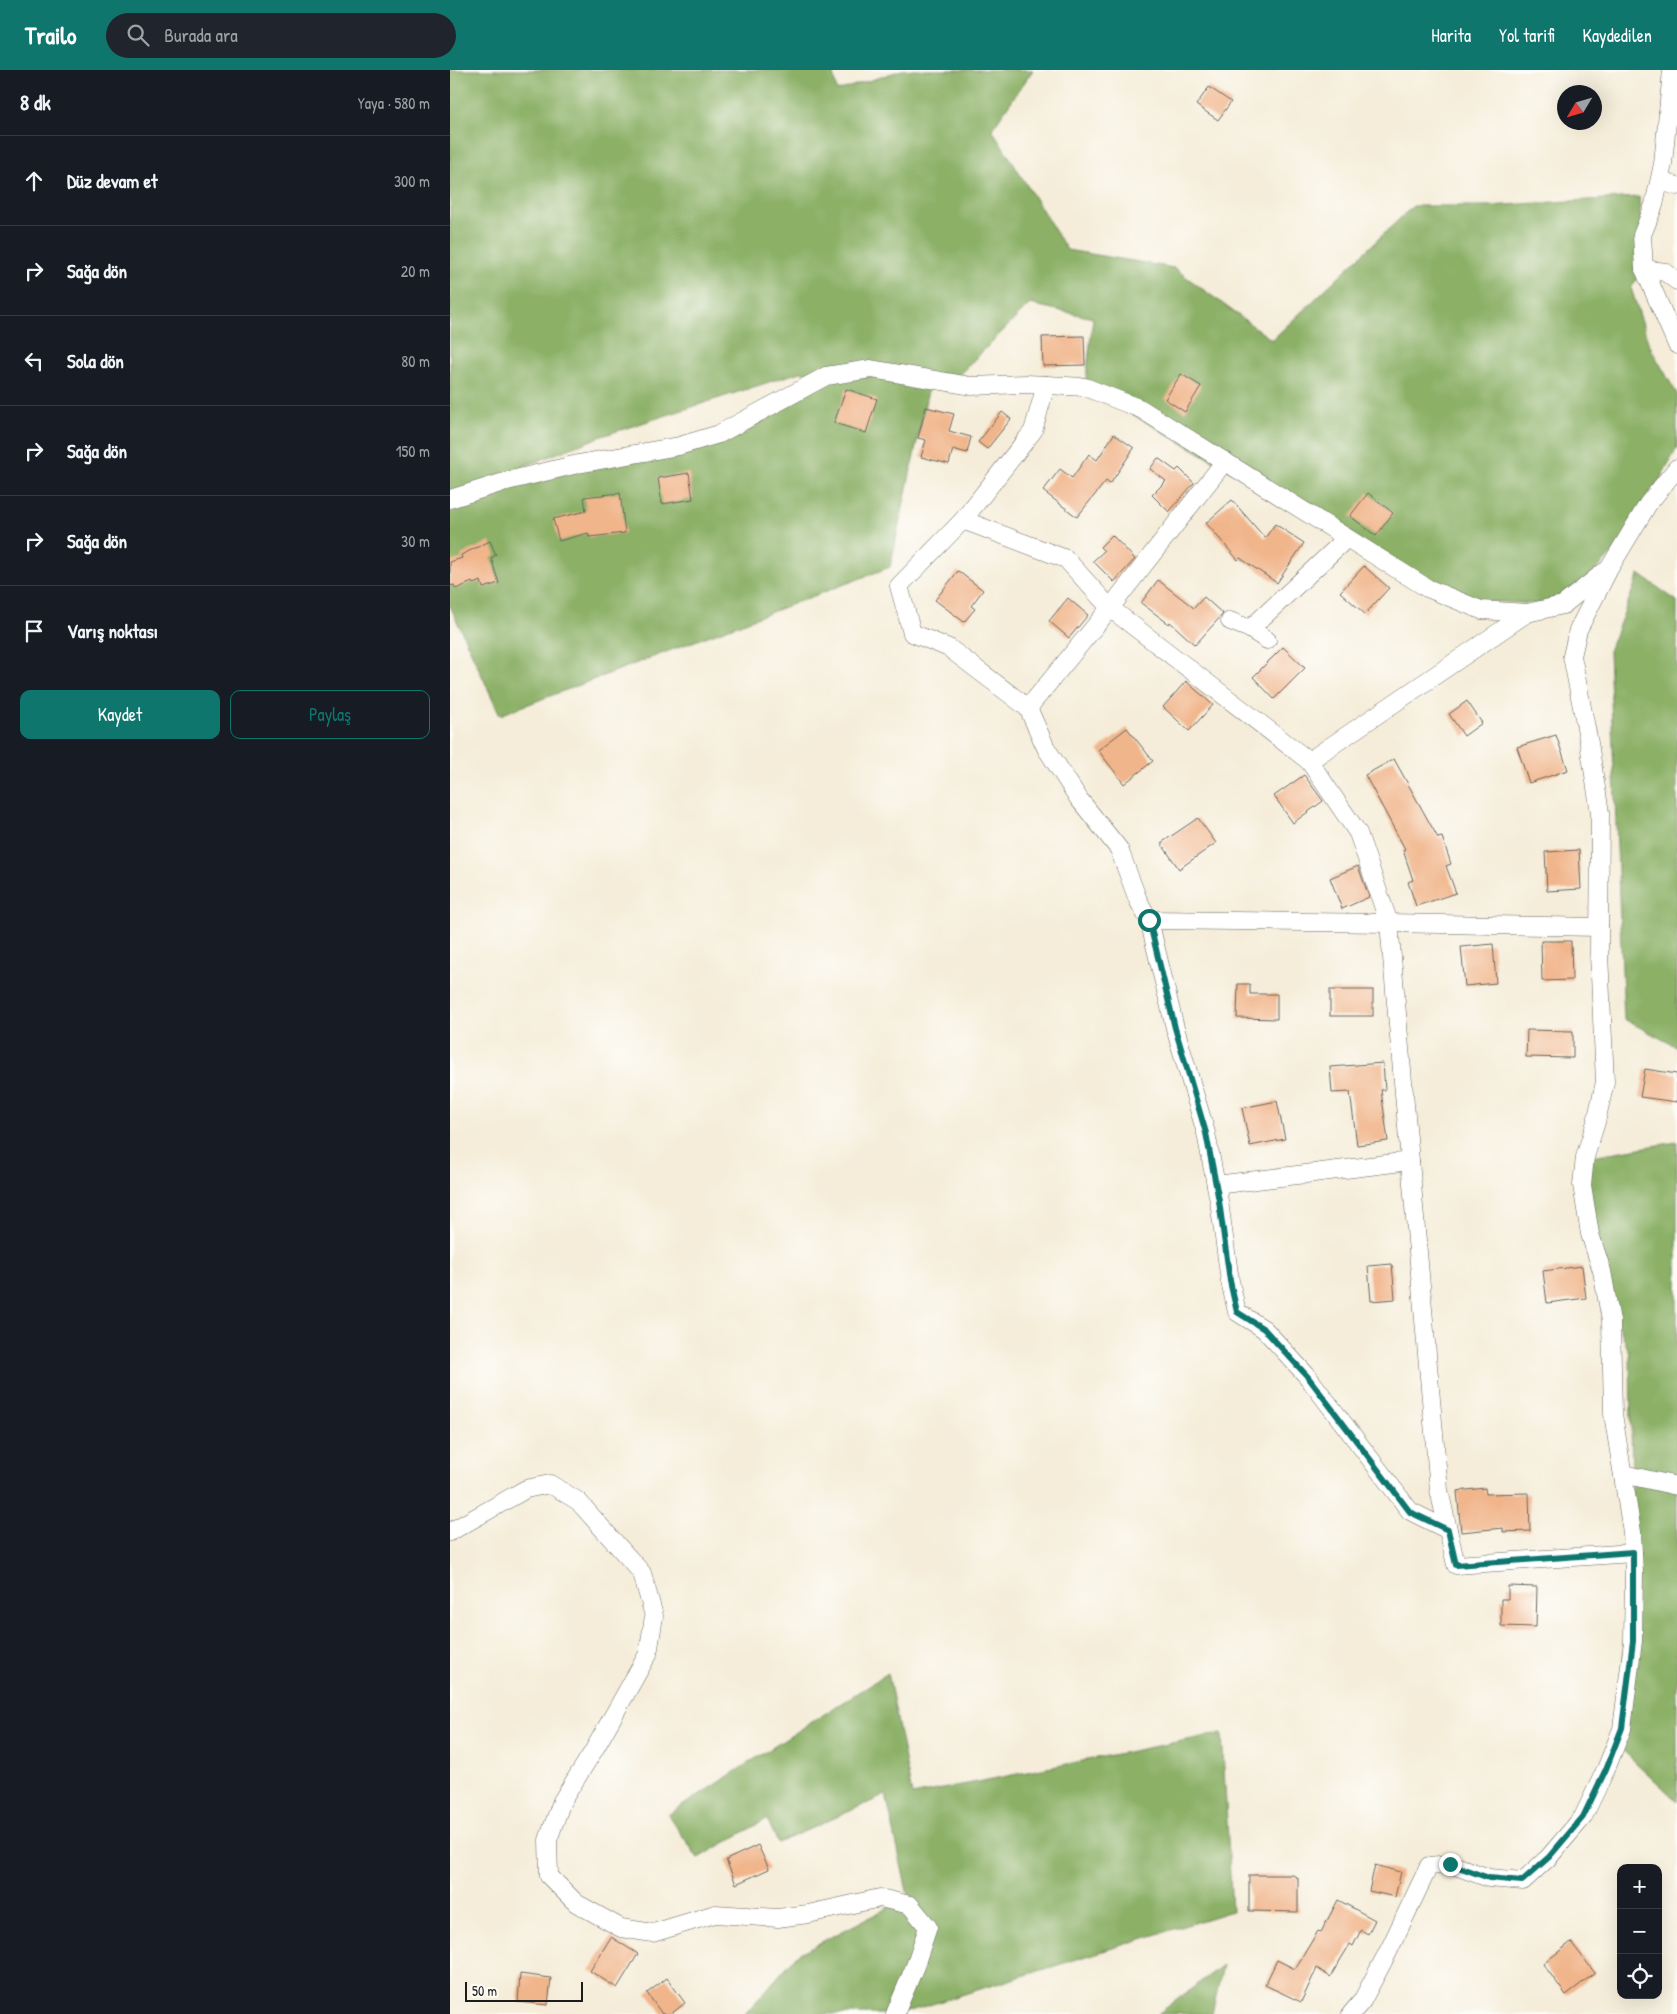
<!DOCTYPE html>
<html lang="tr">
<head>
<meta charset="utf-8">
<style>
  :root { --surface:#171b24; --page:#20242c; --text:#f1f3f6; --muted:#9ea1a6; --line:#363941; --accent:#0f766e }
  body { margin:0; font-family:"Patrick Hand",sans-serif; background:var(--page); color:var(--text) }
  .controls { position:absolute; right:15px; bottom:15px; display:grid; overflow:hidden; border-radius:10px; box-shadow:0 5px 20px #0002 }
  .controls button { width:45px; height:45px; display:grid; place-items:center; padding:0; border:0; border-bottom:1px solid var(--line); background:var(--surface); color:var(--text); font:25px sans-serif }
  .compass { position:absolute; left:1107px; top:15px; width:45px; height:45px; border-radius:50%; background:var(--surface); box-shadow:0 5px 20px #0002; rotate:232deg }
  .scale { position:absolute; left:15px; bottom:12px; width:118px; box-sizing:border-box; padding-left:5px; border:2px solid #1c1c1c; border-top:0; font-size:14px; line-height:18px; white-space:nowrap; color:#1c1c1c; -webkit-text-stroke:4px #fdfcf7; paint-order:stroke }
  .stop { position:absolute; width:15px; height:15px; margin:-11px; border:4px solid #0f766e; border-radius:50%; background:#fff }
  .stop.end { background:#0f766e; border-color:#fff; box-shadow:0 1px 5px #0008 }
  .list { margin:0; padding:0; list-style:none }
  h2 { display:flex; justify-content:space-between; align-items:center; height:65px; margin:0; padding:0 20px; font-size:21px }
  h2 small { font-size:16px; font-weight:400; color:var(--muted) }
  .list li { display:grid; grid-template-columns:32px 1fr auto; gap:15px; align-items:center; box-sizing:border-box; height:90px; padding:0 20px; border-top:1px solid var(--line) }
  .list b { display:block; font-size:19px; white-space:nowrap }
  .list em { font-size:16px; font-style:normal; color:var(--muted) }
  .actions { display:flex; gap:10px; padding:15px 20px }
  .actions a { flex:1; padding:11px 0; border:1px solid var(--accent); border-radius:10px; text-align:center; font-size:18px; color:var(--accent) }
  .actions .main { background:var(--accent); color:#fff }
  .icon { flex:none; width:28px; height:28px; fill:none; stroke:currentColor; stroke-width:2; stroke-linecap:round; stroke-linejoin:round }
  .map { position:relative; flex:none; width:1227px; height:1944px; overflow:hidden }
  header { display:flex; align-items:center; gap:30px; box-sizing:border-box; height:70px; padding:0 25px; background:var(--accent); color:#fff }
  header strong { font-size:24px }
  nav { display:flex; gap:28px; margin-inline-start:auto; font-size:18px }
  .search { width:350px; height:45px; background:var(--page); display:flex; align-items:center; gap:12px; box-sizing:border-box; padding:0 18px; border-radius:28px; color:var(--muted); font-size:19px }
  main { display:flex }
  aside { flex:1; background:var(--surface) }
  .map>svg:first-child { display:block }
</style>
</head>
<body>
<header>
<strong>Trailo</strong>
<div class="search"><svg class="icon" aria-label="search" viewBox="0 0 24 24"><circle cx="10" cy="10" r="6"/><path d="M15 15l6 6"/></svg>Burada ara</div>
<nav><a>Harita</a><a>Yol tarifi</a><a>Kaydedilen</a></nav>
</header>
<main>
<aside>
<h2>8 dk<small>Yaya · 580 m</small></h2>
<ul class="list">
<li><svg class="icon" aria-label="ahead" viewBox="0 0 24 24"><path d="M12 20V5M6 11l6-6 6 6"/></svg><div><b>Düz devam et</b></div><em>300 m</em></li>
<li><svg class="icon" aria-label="right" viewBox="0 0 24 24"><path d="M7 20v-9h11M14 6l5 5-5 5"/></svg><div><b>Sağa dön</b></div><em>20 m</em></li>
<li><svg class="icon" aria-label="left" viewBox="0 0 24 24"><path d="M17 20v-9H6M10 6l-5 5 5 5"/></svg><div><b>Sola dön</b></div><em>80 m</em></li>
<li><svg class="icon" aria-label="right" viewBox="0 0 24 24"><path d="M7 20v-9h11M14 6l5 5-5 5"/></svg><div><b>Sağa dön</b></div><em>150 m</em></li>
<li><svg class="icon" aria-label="right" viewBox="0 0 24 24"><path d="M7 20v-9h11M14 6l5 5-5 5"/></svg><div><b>Sağa dön</b></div><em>30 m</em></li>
<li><svg class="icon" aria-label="arrive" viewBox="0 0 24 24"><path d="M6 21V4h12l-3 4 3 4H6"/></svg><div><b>Varış noktası</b></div></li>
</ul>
<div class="actions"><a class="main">Kaydet</a><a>Paylaş</a></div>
</aside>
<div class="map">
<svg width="1227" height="1944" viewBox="0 0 1227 1944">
  <rect width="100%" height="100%" fill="#fdfcf7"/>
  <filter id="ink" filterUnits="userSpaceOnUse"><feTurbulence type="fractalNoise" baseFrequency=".02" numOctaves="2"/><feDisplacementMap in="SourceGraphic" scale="10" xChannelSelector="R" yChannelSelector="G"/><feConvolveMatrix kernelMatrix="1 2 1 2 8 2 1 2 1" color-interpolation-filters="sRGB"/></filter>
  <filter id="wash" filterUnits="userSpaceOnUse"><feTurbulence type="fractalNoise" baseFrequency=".0096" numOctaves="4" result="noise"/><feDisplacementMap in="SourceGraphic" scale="20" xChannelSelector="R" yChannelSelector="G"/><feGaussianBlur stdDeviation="1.12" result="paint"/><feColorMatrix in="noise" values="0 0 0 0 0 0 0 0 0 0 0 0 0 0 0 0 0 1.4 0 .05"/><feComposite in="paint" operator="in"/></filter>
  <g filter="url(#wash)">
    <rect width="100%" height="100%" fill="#f5edd9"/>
    <!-- forest -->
    <g fill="#8bb066" stroke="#546641">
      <path d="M 0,0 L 382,0 L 387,21 L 452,0 L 583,0 L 542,59 L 617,180 L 724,198 L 822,270 L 963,136 L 1038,136 L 1189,127 L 1194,199 L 1181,218 L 1200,277 L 1227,324 L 1227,378 L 1179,466 L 1113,535 L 1006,530 L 635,317 L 643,248 L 580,234 L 501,313 L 480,311 L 440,497 L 50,645 L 0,536 L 0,443 L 36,418 L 248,370 L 376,306 L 424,307 L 350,302 L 152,366 L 0,425 Z"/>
      <path d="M 1189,504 L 1227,531 L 1227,977 L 1174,949 L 1159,581 Z"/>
      <path d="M 1227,1072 L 1227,1731 L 1166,1674 L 1183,1483 L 1180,1284 L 1155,1220 L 1135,1087 Z"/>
      <path d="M 438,1603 L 462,1725 L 772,1663 L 782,1841 L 450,1944 L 295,1944 L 348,1884 L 449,1832 L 460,1835 L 436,1725 L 328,1773 L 317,1749 L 248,1788 L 218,1745 Z"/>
      <path d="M 773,1895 L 762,1944 L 708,1944 Z"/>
    </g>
    <g id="blocks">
      <!-- building -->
      <g fill="#f1b58b">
        <path d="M 759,17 L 781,32 L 768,50 L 746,35 Z"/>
        <path d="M 634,266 L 635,295 L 593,296 L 592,267 Z"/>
        <path d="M 731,304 L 751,316 L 735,342 L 715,329 Z"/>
        <path d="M 396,319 L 427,329 L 416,363 L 384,353 Z"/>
        <path d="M 476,337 L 504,344 L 499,361 L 521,367 L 517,383 L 503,379 L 499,394 L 471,387 L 476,370 L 468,368 Z"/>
        <path d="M 552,342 L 561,349 L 537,379 L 528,372 Z"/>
        <path d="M 664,364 L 684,378 L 660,414 L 656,411 L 627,447 L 593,421 L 610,399 L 622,408 L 639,384 L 647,390 Z"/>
        <path d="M 708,388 L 726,401 L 729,398 L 744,413 L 719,442 L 702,425 L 716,411 L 700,399 Z"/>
        <path d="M 239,403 L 243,429 L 212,434 L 208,408 Z"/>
        <path d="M 170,423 L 175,463 L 139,467 L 138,463 L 109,471 L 103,449 L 136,441 L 134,427 Z"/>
        <path d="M 918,423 L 943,443 L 926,466 L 900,446 Z"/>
        <path d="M 782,430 L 815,468 L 825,454 L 854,473 L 827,513 L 790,488 L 788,490 L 756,453 Z"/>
        <path d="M 662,465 L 685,489 L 664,512 L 643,491 L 654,481 L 650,477 Z"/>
        <path d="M 40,471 L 46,485 L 41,488 L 49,513 L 33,518 L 31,511 L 23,514 L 22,512 L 6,519 L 4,515 L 0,516 L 0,492 L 12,488 L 11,485 Z"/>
        <path d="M 914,496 L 939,518 L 915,544 L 890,522 Z"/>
        <path d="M 508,501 L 533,520 L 521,536 L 525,539 L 514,552 L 485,530 Z"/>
        <path d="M 708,510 L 744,538 L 754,527 L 773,544 L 745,575 L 720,552 L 719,554 L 691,533 Z"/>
        <path d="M 618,528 L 638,545 L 619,568 L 599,551 Z"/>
        <path d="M 833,577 L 855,598 L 824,629 L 803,607 Z"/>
        <path d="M 736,611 L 763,635 L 739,661 L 713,637 Z"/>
        <path d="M 1017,631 L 1032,653 L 1014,666 L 999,644 Z"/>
        <path d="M 677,658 L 703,691 L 674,714 L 648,680 Z"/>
        <path d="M 1106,665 L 1118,700 L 1079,713 L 1067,677 Z"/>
        <path d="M 944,689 L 988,768 L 992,767 L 1001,794 L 996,796 L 1006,823 L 966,836 L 958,812 L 963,810 L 953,780 L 955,779 L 915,705 Z"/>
        <path d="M 854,705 L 873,731 L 843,753 L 824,726 Z"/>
        <path d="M 748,748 L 766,773 L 729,799 L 711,773 Z"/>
        <path d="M 1129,780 L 1131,819 L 1097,821 L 1095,782 Z"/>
        <path d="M 908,796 L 919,827 L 892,839 L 880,808 Z"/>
        <path d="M 1091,871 L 1121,871 L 1122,910 L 1092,911 Z"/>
        <path d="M 1043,874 L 1046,913 L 1015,916 L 1011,877 Z"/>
        <path d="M 788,914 L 800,914 L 800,924 L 827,924 L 827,949 L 787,948 Z"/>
        <rect x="880" y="920" width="43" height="26"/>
        <path d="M 1077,960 L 1123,961 L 1123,988 L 1076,987 Z"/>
        <path d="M 933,993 L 935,1020 L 931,1020 L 938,1071 L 907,1075 L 900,1022 L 882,1023 L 880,997 Z"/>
        <path d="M 1195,999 L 1227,1004 L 1227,1032 L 1190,1027 Z"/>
        <path d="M 827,1031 L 835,1069 L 800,1076 L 792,1038 Z"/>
        <path d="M 942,1194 L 945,1229 L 921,1231 L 918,1196 Z"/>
        <path d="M 1132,1196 L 1136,1228 L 1097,1233 L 1093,1201 Z"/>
        <path d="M 1035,1418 L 1036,1424 L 1079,1423 L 1080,1461 L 1053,1462 L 1053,1458 L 1011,1462 L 1007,1421 Z"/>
        <path d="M 1058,1516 L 1087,1517 L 1086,1557 L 1051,1556 L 1051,1529 L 1058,1529 Z"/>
        <path d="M 308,1775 L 319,1799 L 286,1814 L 276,1790 Z"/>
        <path d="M 925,1795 L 951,1802 L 945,1827 L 919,1821 Z"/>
        <path d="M 799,1805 L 843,1805 L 848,1808 L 848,1842 L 799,1841 Z"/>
        <path d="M 888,1830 L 925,1850 L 918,1864 L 911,1860 L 903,1876 L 900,1874 L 880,1907 L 867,1898 L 851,1932 L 815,1915 L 827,1890 L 845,1899 L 868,1861 L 871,1862 Z"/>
        <path d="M 161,1867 L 188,1884 L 167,1918 L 140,1901 Z"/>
        <path d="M 1121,1872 L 1145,1903 L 1116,1925 L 1093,1894 Z"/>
        <path d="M 70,1904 L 101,1908 L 98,1935 L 68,1932 Z"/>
        <path d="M 217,1908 L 235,1933 L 221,1944 L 212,1944 L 197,1923 Z"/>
      </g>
    </g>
  </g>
  <g filter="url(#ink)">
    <use href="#blocks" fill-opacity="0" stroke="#68655e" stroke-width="1"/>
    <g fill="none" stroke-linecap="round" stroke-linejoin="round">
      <defs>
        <g id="minor">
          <path d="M 1222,0 L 1213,94 L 1204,135 L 1192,165 L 1194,199 L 1227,275"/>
          <path d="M 1210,111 L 1227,116"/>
          <path d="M 1194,199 L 1215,202 L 1227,211"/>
          <path d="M 775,391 L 660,538 L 859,691 L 1077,543"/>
          <path d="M 0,429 L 57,411 L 128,394 L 229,376 L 269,364 L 376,306 L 421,299 L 521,316 L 577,314 L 635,317 L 691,339 L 977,518 L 1031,540 L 1077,543 L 1113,535 L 1154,502"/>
          <path d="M 513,450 L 616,489 L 660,538 L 578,638 L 499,578 L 462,563 L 449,516 Z"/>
          <path d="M 513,450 L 583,361 L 596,315"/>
          <path d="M 780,551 L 800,559 L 817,570"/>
          <path d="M 800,559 L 897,468"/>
          <path d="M 578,638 L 596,678 L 629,729 L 669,779 L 688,830 L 699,850 L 725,958 L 756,1063 L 769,1131 L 780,1211 L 787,1242 L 814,1259 L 858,1307 L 960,1441 L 998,1460"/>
          <path d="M 699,850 L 939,853 L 908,763 L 859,691"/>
          <path d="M 1149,857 L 939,853 L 989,1420 L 1006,1495 L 1183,1483"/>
          <path d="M 766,1115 L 960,1091"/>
          <path d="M 1173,1404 L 1227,1416"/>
          <path d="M 0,1462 L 76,1419 L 100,1414 L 128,1431 L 192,1503 L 204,1546 L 198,1584 L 144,1680 L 112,1731 L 98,1770 L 99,1806 L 126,1833 L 171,1858 L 203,1863 L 265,1844 L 328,1848 L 358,1844 L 430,1828 L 460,1835 L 478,1857 L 465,1896 L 445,1944"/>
          <path d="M 901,1944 L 912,1931 L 939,1880 L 979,1796 L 1000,1794 L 1039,1808 L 1073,1811 L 1099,1787 L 1133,1747 L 1156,1699 L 1172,1659 L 1183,1571 L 1184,1504 L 1182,1462 L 1163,1344 L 1161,1251 L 1152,1201 L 1140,1164 L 1132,1115 L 1135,1087 L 1146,1052 L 1155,1012 L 1149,884 L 1150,743 L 1139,673 L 1122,586 L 1128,560 L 1160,497 L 1198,434 L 1227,398"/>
        </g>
      </defs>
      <!-- minor casing -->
      <use href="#minor" stroke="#68655e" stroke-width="19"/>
      <!-- minor -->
      <use href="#minor" stroke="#fff" stroke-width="18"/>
    </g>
  </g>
  <g fill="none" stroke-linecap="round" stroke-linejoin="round" filter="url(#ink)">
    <!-- route -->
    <path stroke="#0f766e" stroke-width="6" d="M 699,850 L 725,958 L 756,1063 L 769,1131 L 780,1211 L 787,1242 L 814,1259 L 858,1307 L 960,1442 L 998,1460 L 1006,1495 L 1183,1482 L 1183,1571 L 1172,1658 L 1156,1699 L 1133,1747 L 1099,1787 L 1072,1811 L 1039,1808 L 1000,1794"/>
  </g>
</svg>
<div class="controls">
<button>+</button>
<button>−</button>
<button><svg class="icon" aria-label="locate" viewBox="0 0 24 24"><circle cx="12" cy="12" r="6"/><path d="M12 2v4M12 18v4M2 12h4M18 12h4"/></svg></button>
</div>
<svg class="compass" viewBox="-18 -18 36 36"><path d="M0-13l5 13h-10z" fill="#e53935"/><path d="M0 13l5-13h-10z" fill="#9ea1a6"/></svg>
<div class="scale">50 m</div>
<div class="stop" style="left:699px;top:850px"></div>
<div class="stop end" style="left:1000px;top:1794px"></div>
</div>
</main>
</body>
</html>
